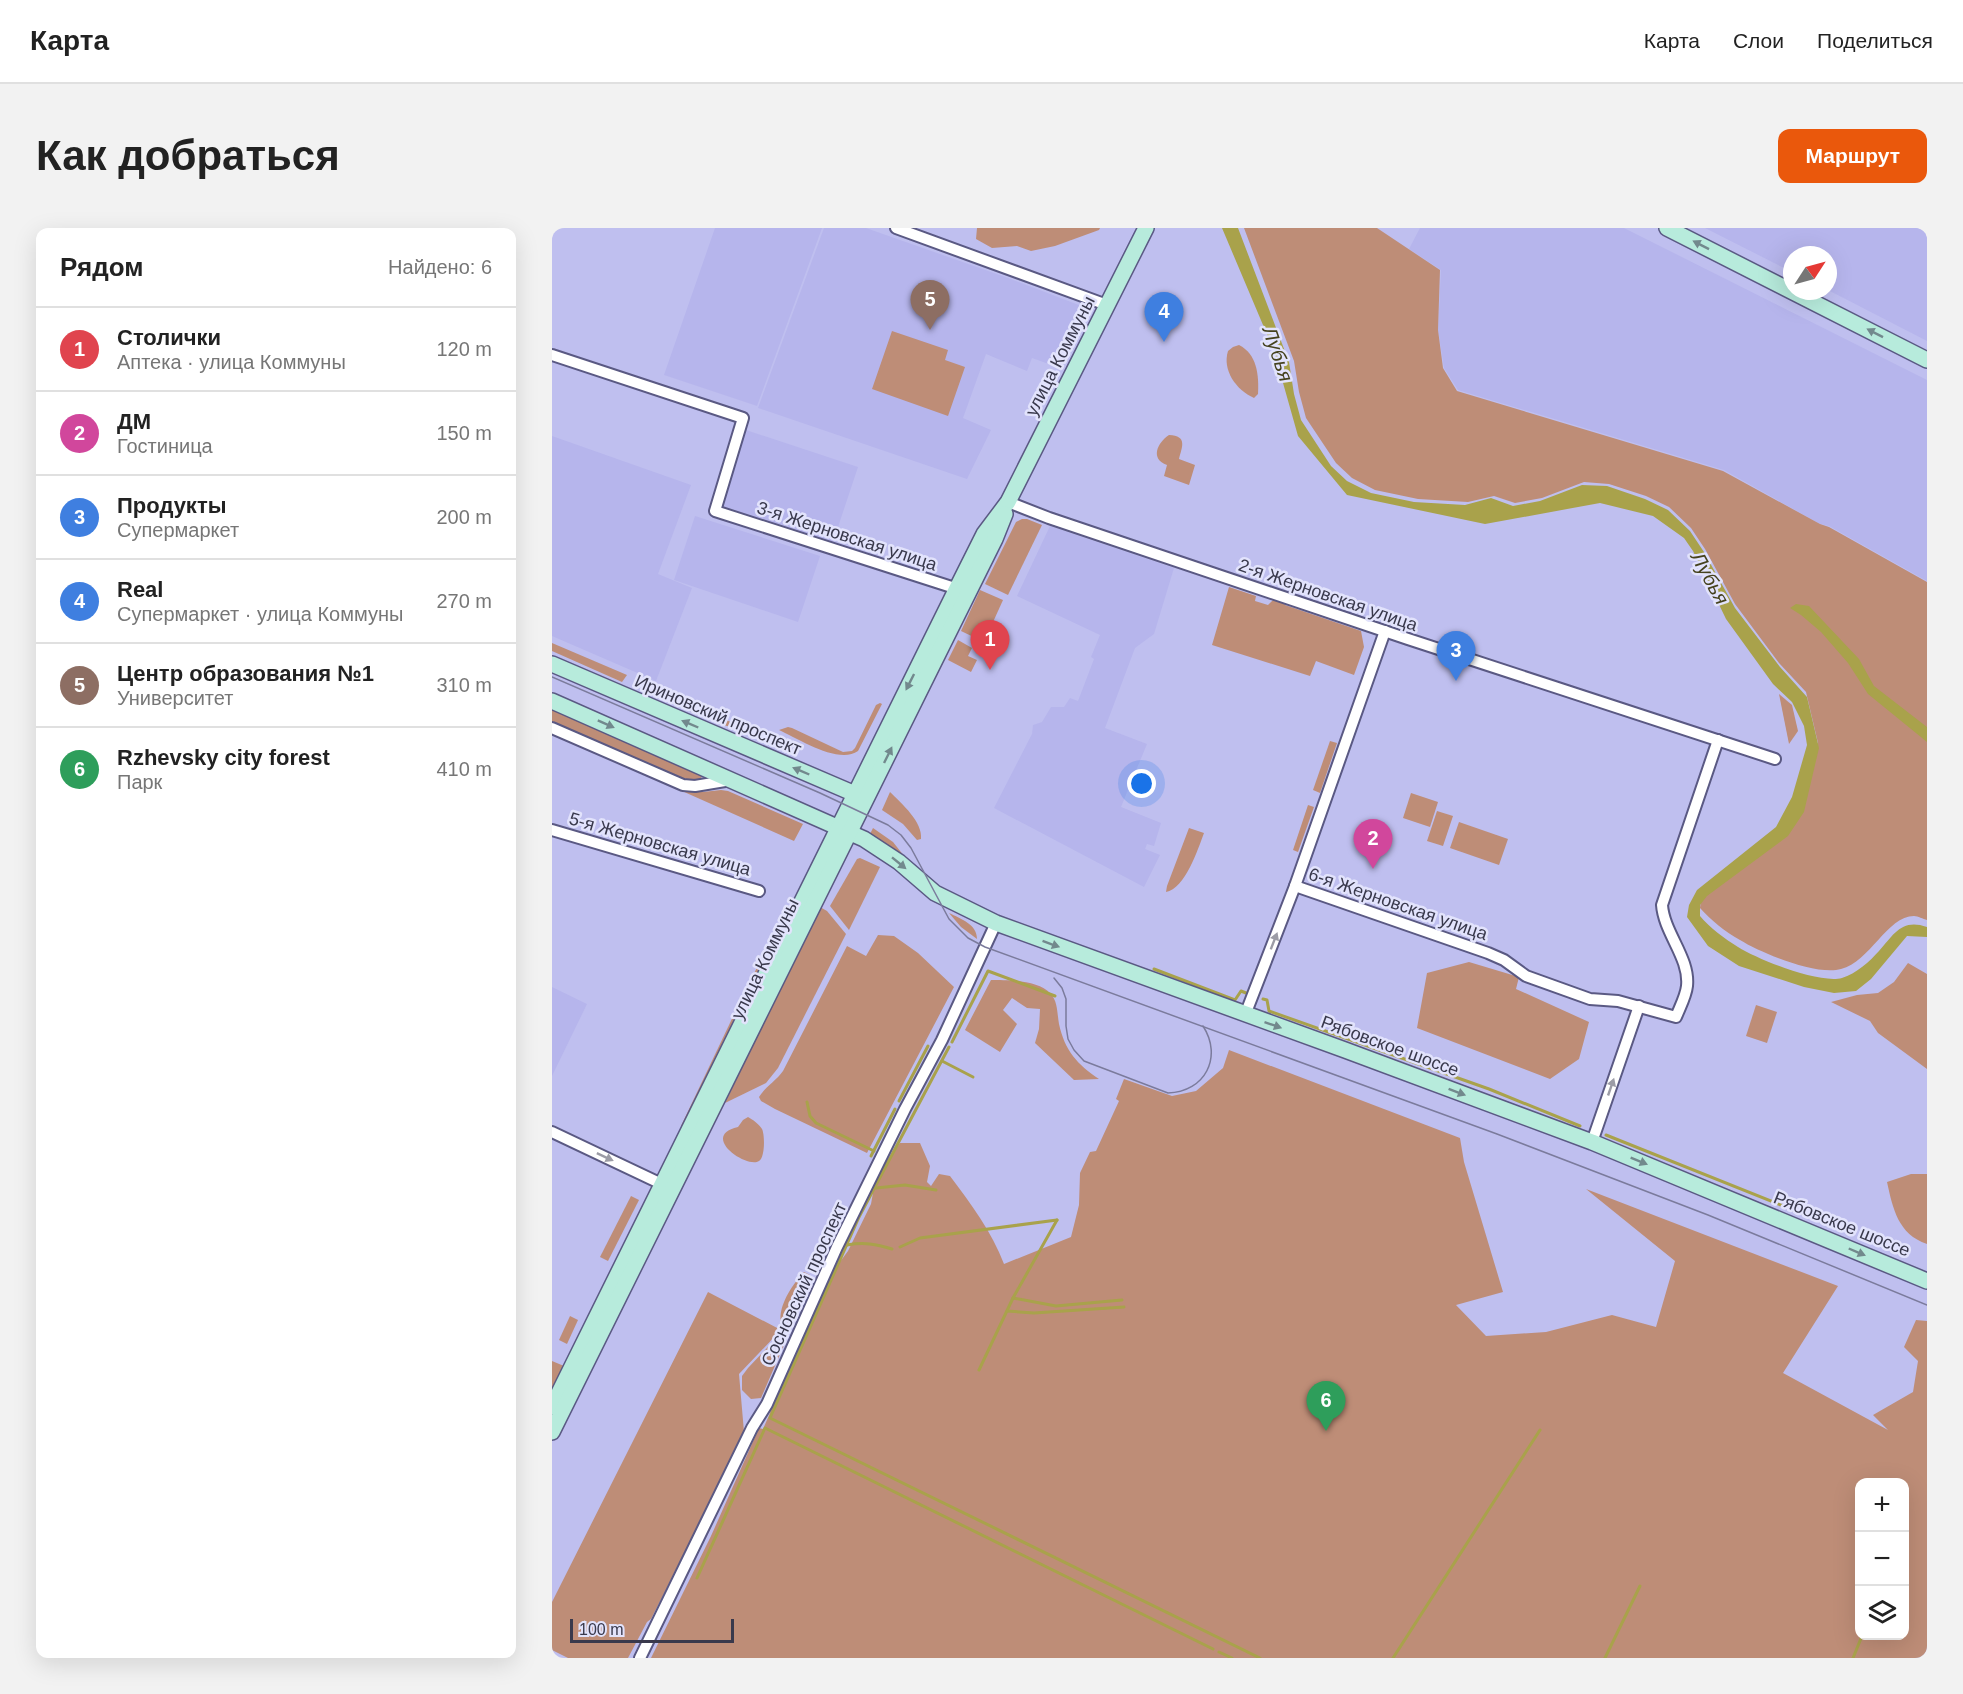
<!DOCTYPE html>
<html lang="ru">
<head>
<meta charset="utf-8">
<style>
  :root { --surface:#fff; --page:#f2f2f2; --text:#222; --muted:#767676; --line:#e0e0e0; --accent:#ea580c }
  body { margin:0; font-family:Helvetica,sans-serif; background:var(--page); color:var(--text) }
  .controls { position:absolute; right:18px; bottom:18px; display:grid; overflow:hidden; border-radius:12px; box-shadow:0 6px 24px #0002 }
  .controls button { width:54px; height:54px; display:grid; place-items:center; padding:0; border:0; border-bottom:2px solid var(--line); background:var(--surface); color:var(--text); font:30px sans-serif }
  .compass { position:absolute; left:1231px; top:18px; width:54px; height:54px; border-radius:50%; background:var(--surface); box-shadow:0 6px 24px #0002; rotate:54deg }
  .scale { position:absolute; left:18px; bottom:15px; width:164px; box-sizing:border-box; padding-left:6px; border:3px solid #39394c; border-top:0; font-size:16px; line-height:21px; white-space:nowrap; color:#39394c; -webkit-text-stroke:4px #e2e3fc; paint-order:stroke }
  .you { position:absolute; left:590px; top:556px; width:21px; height:21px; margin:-15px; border:4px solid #fff; border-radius:50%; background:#1a73e8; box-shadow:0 0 0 9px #1a73e833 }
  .badge { display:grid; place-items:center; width:39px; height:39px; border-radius:50%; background:var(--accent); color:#fff; font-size:20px; font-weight:700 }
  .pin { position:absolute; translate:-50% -50px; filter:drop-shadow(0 2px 3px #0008) }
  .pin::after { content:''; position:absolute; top:32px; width:21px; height:18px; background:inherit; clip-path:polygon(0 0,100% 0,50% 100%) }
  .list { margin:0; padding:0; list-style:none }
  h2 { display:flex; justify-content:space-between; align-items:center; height:78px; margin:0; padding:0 24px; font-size:26px }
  h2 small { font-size:20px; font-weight:400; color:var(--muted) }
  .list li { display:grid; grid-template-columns:39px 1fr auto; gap:18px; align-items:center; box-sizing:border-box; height:84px; padding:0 24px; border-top:2px solid var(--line) }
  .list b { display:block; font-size:22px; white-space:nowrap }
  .list p { margin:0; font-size:20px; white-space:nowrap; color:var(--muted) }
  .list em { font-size:20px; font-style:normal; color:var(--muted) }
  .icon { flex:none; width:33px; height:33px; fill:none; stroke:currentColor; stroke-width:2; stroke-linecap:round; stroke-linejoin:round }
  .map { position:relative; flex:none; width:1375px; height:1430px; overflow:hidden; border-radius:12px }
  header { display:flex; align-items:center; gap:36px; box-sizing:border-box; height:84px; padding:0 30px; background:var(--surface); border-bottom:2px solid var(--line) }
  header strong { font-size:28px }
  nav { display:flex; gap:33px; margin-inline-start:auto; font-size:21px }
  .intro { display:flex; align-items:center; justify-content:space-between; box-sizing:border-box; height:144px; padding:0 36px }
  h1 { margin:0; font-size:42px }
  .button { padding:15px 27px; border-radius:12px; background:var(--accent); color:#fff; font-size:21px; font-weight:700 }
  main { display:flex; gap:36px; padding:0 36px }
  aside { flex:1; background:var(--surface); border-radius:12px; box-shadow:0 6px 24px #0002 }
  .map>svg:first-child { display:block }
</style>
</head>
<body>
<header>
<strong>Карта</strong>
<nav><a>Карта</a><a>Слои</a><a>Поделиться</a></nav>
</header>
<div class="intro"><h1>Как добраться</h1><a class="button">Маршрут</a></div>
<main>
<aside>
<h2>Рядом<small>Найдено: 6</small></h2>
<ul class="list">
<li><span class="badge" style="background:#e0444e">1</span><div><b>Столички</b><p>Аптека · улица Коммуны</p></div><em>120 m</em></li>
<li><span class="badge" style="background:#d1479c">2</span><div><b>ДМ</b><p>Гостиница</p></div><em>150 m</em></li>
<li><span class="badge" style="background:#3f7fe0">3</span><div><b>Продукты</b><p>Супермаркет</p></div><em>200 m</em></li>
<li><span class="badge" style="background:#3f7fe0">4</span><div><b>Real</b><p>Супермаркет · улица Коммуны</p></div><em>270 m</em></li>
<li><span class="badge" style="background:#8d6e63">5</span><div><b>Центр образования №1</b><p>Университет</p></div><em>310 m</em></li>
<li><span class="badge" style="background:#2e9e5b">6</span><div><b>Rzhevsky city forest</b><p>Парк</p></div><em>410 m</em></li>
</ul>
</aside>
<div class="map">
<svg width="1375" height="1430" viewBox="0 0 1375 1430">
  <rect width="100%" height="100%" fill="#bfbfef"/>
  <!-- built -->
  <g fill="#b6b5ec">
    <path d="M 163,0 L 270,0 L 205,178 L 112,147 Z"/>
    <path d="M 272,0 L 314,0 L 456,50 L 532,79 L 505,139 L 480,130 L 475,143 L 434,126 L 411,190 L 439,202 L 415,251 L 206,180 Z"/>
    <path d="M 868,0 L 1072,0 L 1375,152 L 1375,353 L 1277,298 L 1268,296 L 1172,242 L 906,162 L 892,140 L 886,102 L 889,42 L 857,21 Z"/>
    <path d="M 1153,0 L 1375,0 L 1375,113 L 1276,62 L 1276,27 L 1240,27 L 1240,44 Z"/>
    <path d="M 194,202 L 306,239 L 281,314 L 170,279 Z"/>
    <path d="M 0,208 L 139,257 L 106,346 L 140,360 L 104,453 L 0,408 Z"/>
    <path d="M 143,288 L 268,328 L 246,394 L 122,352 Z"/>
    <path d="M 498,298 L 622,340 L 602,406 L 583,420 L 553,500 L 595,516 L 569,579 L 609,595 L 602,618 L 595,616 L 593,621 L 608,627 L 592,659 L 442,580 L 480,506 L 481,497 L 490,494 L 499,479 L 512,479 L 518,470 L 526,473 L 542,431 L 539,429 L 548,407 L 465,368 Z"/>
    <path d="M 0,759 L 35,776 L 0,848 Z"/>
  </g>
  <!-- green -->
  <g fill="#be8d77" fill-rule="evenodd">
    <path d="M 425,0 L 548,0 L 547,2 L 503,18 L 479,23 L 465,18 L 440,20 L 424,11 Z"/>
    <path d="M 692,0 L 825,0 L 888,42 L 886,102 L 891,140 L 905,163 L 1171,243 L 1268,296 L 1277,299 L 1375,354 L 1375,692 C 1371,691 1366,688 1362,688 C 1335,688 1318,734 1289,741 C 1265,748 1209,725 1188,712 C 1173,704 1159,692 1148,680 L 1149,669 L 1235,602 L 1263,533 L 1266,515 L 1254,464 L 1227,435 L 1183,376 L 1153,321 L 1139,300 L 1117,279 L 1094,268 L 1057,256 L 1032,254 L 990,270 L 963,275 L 942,268 L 916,274 L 866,271 L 823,262 L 800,250 L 784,235 L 754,190 L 747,164 L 742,133 Z"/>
    <path d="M 340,103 L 396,122 L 393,132 L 413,139 L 396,188 L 320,161 Z"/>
    <path d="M 687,117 C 705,126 707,147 706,166 L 702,170 C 684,162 670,142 676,123 L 681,119 Z"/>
    <path d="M 617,207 C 636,208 630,219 627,231 L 643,237 L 637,257 L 612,248 L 615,237 C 598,231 605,215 617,207 Z"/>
    <path d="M 470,291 L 475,291 L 490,297 L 456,367 L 433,356 L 464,294 Z"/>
    <path d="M 677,359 L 704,368 L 703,373 L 716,377 L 723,370 L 732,373 L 733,377 L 809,403 L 812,419 L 802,447 L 764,433 L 758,448 L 660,417 Z"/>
    <path d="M 428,362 L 451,372 L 432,414 L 409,403 Z"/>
    <path d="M 406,412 L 420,420 L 416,428 L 425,432 L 419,444 L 396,432 Z"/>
    <path d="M 0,415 L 75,447 L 70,454 L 0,423 Z"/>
    <path d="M 1227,466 L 1240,477 L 1246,503 L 1237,516 Z"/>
    <path d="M 328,475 L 330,476 L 306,523 C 287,537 247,511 227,502 L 236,499 L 240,500 L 291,524 L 300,523 L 303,520 L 324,477 Z"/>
    <path d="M 137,476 L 195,501 L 195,503 L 171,497 L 139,484 Z"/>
    <path d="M 0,480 L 150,547 L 150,549 L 144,553 L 130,550 L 0,494 Z"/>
    <path d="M 778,513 L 785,515 L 768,565 L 761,562 Z"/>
    <path d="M 169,562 L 176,563 L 251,596 L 242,613 L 130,563 L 151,564 Z"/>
    <path d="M 338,564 C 350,576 371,594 369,611 L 365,612 L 351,596 L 330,582 Z"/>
    <path d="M 859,565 L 886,574 L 878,599 L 851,590 Z"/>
    <path d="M 756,577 L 762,579 L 746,624 L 741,622 Z"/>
    <path d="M 885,583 L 901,588 L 891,618 L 875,613 Z"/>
    <path d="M 907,594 L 956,611 L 947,637 L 898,620 Z"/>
    <path d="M 321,600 L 341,614 L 356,633 L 318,606 Z"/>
    <path d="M 637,600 L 652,605 C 646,621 633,661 614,664 L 615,658 Z"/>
    <path d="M 308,630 L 328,639 L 297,702 L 278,678 L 305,631 Z"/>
    <path d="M 268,679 L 275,683 L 294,706 L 226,840 L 214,855 L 173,875 Z"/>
    <path d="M 397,685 C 409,691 425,696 425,711 L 409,699 Z"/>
    <path d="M 326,707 L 342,708 L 366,725 L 402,759 L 315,925 L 223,881 L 209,873 L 207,869 C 213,859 224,853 231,843 L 295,718 L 314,728 Z"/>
    <path d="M 212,725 L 216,727 L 198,764 L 194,762 Z"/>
    <path d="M 917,734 L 967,749 L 964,761 L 1037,794 L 1027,831 L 998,851 L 865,800 L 875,745 Z"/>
    <path d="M 1356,735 L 1375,746 L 1375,841 L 1326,805 L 1318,793 L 1279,774 L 1305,767 L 1326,765 L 1342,754 Z"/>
    <path d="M 439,752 C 455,752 487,752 498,765 C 506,773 505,785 507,796 C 513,823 525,836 547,851 L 522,852 L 483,815 L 487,801 L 488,781 L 475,780 L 460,770 L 451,782 L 465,796 L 448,824 L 413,802 Z"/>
    <path d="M 187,776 L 192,778 L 133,900 L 129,898 Z"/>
    <path d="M 1204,777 L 1225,784 L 1215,815 L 1194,808 Z"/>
    <path d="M 677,822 L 908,910 L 912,934 L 951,1064 L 904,1077 L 934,1108 L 994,1104 L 1060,1087 L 1104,1099 L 1123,1033 L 1034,961 L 1286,1058 L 1231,1145 L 1336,1202 L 1321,1187 L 1361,1164 L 1366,1133 L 1352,1119 L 1364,1092 L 1375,1093 L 1375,1430 L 99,1430 L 159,1308 L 207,1200 L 211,1201 L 218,1185 L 220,1168 L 274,1053 L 296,1023 L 319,976 L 324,948 L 348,915 L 368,915 L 378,938 L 375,954 L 379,958 L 387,946 L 398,948 C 419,976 440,1004 452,1036 L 519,1009 L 527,977 L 528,945 L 538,924 L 544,923 L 567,873 L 564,871 L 572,851 L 620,868 L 644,863 L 671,840 ZM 1308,1254 L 1352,1254 L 1352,1408 L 1308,1408 Z"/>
    <path d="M 196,889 C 200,891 208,897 210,901 C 213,907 213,930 207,933 C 195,941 147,908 186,899 L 191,892 Z"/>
    <path d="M 1359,946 L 1375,946 L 1375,1016 C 1346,1006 1341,981 1335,954 Z"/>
    <path d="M 79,968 L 87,972 L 56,1033 L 48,1029 Z"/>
    <path d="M 252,1044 L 258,1047 L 257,1059 L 209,1170 L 199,1171 L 190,1162 L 190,1148 L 196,1140 L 231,1103 C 222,1083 239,1058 252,1044 Z"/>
    <path d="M 156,1064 L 229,1102 L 187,1146 L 192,1204 L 163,1264 L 99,1391 L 95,1394 L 76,1430 L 16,1430 L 0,1422 L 0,1374 Z"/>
    <path d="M 18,1088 L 26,1092 L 15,1116 L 7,1112 Z"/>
    <path d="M 0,1133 L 12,1138 L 0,1162 Z"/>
  </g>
  <!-- water -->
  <g fill="#a9a24b">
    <path d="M 670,0 L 686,0 L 737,134 L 742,166 L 749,192 L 779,238 L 795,253 L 819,265 L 862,274 L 913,277 L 939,270 L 961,278 L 988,273 L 1030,257 L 1055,258 L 1093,271 L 1116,282 L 1138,303 L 1152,324 L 1183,380 L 1228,439 L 1255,469 L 1267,520 L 1252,584 L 1236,608 L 1155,668 L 1148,677 L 1148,688 C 1158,700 1173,711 1186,719 C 1207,732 1267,756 1290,750 C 1304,746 1318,733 1327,723 C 1342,706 1350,690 1375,699 L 1375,709 L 1355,708 L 1319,751 L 1304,763 L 1282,765 L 1252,759 L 1187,738 L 1156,718 L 1135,689 L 1137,677 L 1145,662 L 1224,599 L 1240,569 L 1255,517 L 1252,498 L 1240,474 L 1221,456 L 1174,391 L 1141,323 L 1132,310 L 1101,288 L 1048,275 L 933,296 L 795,267 L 746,208 L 722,123 Z"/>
    <path d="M 1244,376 L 1257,378 L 1307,431 L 1322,458 L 1375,499 L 1375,514 L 1316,466 L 1296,435 L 1269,404 L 1249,387 L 1238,380 Z"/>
  </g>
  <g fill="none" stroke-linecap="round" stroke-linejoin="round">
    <!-- stream -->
    <g stroke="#a9a24b" stroke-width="3">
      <path d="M 602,741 L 683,772 L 689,763 L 694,765"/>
      <path d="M 711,771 L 715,772 L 717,783 L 937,861 L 1028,898"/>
      <path d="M 400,814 L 436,743 L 503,768"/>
      <path d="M 397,819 L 307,989 L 218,1190 L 708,1430"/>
      <path d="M 390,833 L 421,849"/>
      <path d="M 347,873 L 376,818"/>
      <path d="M 255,874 L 258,888 L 264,895 L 322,923"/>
      <path d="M 1054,907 L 1269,993"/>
      <path d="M 319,928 L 343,881"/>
      <path d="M 324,960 L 353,957 L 384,962"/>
      <path d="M 295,1017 C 312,1014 324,1016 340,1021"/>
      <path d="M 348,1019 L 368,1010 L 505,992"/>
      <path d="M 461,1070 L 504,1078 L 570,1072"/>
      <path d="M 455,1083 L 482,1085 L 572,1079"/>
      <path d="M 427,1142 L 461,1070 L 505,992"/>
      <path d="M 145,1350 L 213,1200 L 661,1421"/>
      <path d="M 667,1424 L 680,1430"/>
      <path d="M 841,1430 L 988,1202"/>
      <path d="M 1053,1430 L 1088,1358"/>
      <path d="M 1301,1430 L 1310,1408"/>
    </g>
    <defs>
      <g id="minor">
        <path d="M 344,0 L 555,77"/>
        <path d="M 0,127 L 191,190 L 163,283 L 409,362"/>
        <path d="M 456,274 L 497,290 L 856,411 L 1223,531"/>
        <path d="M 833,403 L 743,658 L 936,725 L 952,732 L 974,748 L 1038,771 L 1066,773 L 1124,789 C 1128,779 1134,768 1135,758 C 1138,730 1112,705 1110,677 L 1166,512"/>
        <path d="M 0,500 L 131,557 L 143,558 L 179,552"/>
        <path d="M 0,602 L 207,663"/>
        <path d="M 693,787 L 743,658"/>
        <path d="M 0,904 L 116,959"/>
        <path d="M 1040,914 L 1087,778"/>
        <path d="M 88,1430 L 200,1200 L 215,1176 L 285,1019 L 353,881 L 390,812 L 444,695"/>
      </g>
      <g id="secondary">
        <path d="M 1115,0 L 1375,132"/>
        <path d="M 0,436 L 303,566 L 307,574"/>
        <path d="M 0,473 L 312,611 L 347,634 L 383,665 L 444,695 L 793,822 L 1040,914 L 1375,1053"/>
        <path d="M 0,1179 L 405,360 L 432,306 L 456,274 L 594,0"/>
        <path d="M 0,1204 L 443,311 L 453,286"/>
      </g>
    </defs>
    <!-- minor casing -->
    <use href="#minor" stroke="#5a5983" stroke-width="14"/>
    <!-- secondary casing -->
    <use href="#secondary" stroke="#5a5983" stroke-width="18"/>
    <!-- minor -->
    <use href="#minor" stroke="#fff" stroke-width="10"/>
    <!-- secondary -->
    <use href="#secondary" stroke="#b7ebdc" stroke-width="15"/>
    <!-- tram -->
    <g stroke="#7b7b9c" stroke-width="1.5">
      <path d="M 0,449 L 268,565 L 336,597 L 349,607 L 359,620 L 397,691 L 416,710 L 433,719 L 945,906 L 1156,987 L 1375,1077"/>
      <path d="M 502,750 L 510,760 L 514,771 L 514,798 L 516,811 L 522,822 L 532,833 L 616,865 C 653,864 671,829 651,798"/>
    </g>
  </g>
  <!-- one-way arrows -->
  <defs><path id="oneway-solid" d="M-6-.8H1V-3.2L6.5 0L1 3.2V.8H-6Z" transform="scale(1.5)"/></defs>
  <g fill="#72898d">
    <use href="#oneway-solid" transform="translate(1149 17) rotate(-153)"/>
    <use href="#oneway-solid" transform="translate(1323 105) rotate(-153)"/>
    <use href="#oneway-solid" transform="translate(358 454) rotate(117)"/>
    <use href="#oneway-solid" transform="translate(54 496) rotate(24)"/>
    <use href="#oneway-solid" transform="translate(138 496) rotate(-157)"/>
    <use href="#oneway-solid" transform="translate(336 527) rotate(-64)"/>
    <use href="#oneway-solid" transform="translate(249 543) rotate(-157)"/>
    <use href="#oneway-solid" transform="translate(347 635) rotate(39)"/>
    <use href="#oneway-solid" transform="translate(499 716) rotate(20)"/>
    <use href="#oneway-solid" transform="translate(721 797) rotate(19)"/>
    <use href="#oneway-solid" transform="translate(905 864) rotate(21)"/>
    <use href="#oneway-solid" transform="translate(1087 933) rotate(22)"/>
    <use href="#oneway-solid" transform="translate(1305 1024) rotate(23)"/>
  </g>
  <g fill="#9c9ca6">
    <use href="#oneway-solid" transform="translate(722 713) rotate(-69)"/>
    <use href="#oneway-solid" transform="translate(1059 859) rotate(-71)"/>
    <use href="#oneway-solid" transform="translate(53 929) rotate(25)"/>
  </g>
  <g text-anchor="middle" stroke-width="5" stroke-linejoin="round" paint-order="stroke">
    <!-- street labels -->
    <g font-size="18" fill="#39394c" stroke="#e2e3fc">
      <text transform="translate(508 128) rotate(-63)" y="6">улица Коммуны</text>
      <text transform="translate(295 308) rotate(18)" y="6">3-я Жерновская улица</text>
      <text transform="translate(776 367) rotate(19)" y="6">2-я Жерновская улица</text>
      <text transform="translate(166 487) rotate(23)" y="6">Ириновский проспект</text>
      <text transform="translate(108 616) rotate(16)" y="6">5-я Жерновская улица</text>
      <text transform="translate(846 676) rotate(19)" y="6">6-я Жерновская улица</text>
      <text transform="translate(213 731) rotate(-64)" y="6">улица Коммуны</text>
      <text transform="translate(838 818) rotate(20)" y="6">Рябовское шоссе</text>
      <text transform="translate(1290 996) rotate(22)" y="6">Рябовское шоссе</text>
      <text transform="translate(252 1056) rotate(-65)" y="6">Сосновский проспект</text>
    </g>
    <!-- water labels -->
    <g font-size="20" font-style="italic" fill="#45421d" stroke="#e2e3fc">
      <text transform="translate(726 126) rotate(71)" y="7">Лубья</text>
      <text transform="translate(1158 350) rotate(61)" y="7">Лубья</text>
    </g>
  </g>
</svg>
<div class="controls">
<button>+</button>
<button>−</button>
<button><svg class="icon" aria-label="layers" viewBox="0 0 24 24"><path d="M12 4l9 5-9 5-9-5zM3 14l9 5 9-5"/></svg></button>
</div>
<svg class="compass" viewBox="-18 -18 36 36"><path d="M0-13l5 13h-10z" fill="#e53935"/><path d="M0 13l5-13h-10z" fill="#767676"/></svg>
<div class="scale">100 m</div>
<div class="you"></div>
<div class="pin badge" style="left:438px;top:442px;background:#e0444e">1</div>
<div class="pin badge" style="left:821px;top:641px;background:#d1479c">2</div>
<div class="pin badge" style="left:904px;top:453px;background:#3f7fe0">3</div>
<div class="pin badge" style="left:612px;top:114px;background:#3f7fe0">4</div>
<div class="pin badge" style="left:378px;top:102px;background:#8d6e63">5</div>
<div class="pin badge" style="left:774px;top:1203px;background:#2e9e5b">6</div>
</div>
</main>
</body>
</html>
